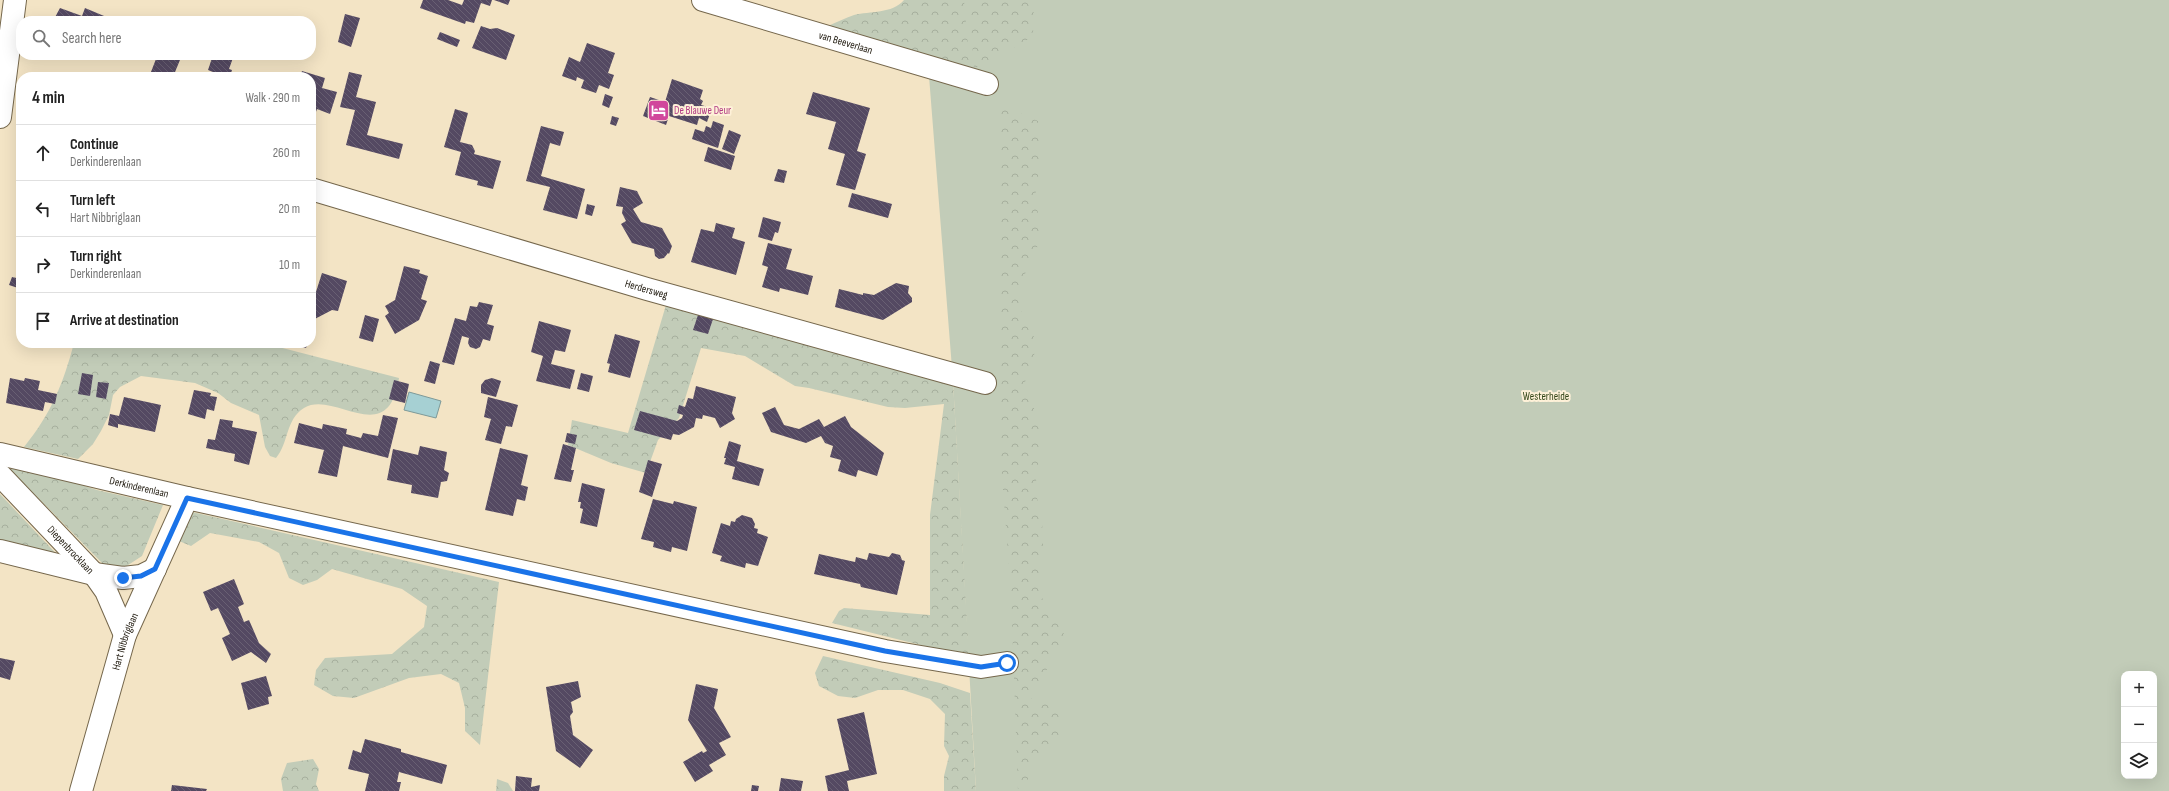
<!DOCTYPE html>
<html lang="en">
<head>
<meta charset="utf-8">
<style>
  :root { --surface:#fff; --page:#f2f2f2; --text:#222; --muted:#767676; --line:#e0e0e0 }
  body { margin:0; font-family:"Sofia Sans Condensed",sans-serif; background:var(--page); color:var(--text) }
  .controls { position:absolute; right:12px; bottom:12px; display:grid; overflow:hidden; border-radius:8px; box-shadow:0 4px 16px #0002 }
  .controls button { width:36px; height:36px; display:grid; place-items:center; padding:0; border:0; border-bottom:1px solid var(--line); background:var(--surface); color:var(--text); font:20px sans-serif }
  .stop { position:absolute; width:12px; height:12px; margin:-9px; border:3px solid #1a73e8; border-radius:50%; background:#fff }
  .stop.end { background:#1a73e8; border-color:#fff; box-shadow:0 1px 4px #0008 }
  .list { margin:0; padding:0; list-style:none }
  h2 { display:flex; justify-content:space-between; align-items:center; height:52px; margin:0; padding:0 16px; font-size:17px }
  h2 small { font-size:13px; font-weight:400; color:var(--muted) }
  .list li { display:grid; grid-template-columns:26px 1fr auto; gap:12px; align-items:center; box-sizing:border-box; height:56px; padding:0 16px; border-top:1px solid var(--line) }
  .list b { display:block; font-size:15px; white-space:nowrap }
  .list p { margin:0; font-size:13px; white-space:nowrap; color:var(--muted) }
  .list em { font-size:13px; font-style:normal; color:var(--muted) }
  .icon { flex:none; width:22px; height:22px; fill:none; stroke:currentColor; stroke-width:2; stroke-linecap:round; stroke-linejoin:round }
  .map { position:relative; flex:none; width:2169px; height:791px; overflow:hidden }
  .search { position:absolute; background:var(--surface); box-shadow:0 4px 16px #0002; left:16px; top:16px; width:300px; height:44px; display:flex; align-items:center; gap:10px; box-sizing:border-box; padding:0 14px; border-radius:16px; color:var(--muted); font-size:15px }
  .panel { position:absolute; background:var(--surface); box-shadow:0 4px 16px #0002; left:16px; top:72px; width:300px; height:276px; border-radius:16px }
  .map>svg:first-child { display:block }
</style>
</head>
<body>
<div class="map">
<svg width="2169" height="791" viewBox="0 0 2169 791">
  <defs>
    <pattern id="forest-crowns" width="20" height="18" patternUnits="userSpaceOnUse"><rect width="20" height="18" fill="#c2ccb8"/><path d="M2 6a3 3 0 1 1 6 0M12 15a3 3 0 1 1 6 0" fill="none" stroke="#a6af9d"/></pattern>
    <pattern id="building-back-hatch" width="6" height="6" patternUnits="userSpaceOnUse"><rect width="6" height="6" fill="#544962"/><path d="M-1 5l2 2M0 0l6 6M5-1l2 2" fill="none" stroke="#696073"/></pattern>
  </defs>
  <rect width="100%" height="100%" fill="#f3e4c5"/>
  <!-- green -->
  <path fill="#c2ccb8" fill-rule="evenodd" d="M 923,0 L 2169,0 L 2169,791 L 976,791 L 953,381 ZM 2124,674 L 2154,674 L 2154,776 L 2124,776 Z"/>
  <!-- forest -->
  <g fill="url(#forest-crowns)">
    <path d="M 904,0 L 964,0 L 970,69 L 828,26 C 837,22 845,18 854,15 C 870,11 892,14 904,0 Z"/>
    <path d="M 969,0 L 1032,0 L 1035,23 L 1032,35 L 1022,45 L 1005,50 L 974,69 Z"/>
    <path d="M 1000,104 L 1038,121 L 1040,165 L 1035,197 L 1041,229 L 1037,248 L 1025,274 L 1019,303 L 1025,323 L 1036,340 L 1033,364 L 1025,382 L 1040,426 L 1040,451 L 1035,489 L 1042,520 L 1043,546 L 1038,586 L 1045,606 L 1064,632 L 1062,643 L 1031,697 L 1033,702 L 1043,698 L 1054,701 L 1061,722 L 1058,739 C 1040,752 1026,768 1027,791 L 1018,791 L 1011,594 L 1000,450 Z"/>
    <path d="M 666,305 L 953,381 L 969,657 L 832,623 L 839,611 L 844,608 L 930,615 L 930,515 L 944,404 L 905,408 L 888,407 L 809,388 L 795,386 L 745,356 L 701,348 L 679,418 L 658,440 L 646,473 L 611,463 L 568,445 L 572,420 L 628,433 Z"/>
    <path d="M 74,343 L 263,343 L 399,378 C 388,451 334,389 304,408 C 285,420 289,443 276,458 L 270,456 L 265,447 L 259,415 L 231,403 L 218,393 L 195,383 L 141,376 L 120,387 L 113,395 L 109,415 L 101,431 L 93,444 L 78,459 L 24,447 C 51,414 63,384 74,343 Z"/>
    <path d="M 0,459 L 97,490 L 163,505 L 142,556 L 122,569 L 104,565 Z"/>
    <path d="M 0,494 L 65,563 L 0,546 Z"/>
    <path d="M 192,512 L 499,582 L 480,745 L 465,731 L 465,708 L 459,683 L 441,674 L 409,678 L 354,698 L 333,696 L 314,685 L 316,670 L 325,658 L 392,654 L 424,627 L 427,606 L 402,589 L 332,569 L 317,580 L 303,585 L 289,578 L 279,553 L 259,542 L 210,533 L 191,546 L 179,541 Z"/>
    <path d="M 823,656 L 940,683 L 970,693 L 976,791 L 944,791 L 944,776 L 949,756 L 944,746 L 945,714 L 930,699 L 903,690 L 878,690 L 855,698 L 838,696 L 819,686 L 815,673 Z"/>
    <path d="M 313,759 L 319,769 L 316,784 L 319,791 L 283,791 L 281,779 L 287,763 Z"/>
    <path d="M 497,779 L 508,783 L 513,791 L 496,791 Z"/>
  </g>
  <!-- water -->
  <path fill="#a6d0d3" stroke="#7e9a99" d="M 409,392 L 441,401 L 436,418 L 404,410 Z"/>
  <!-- building -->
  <g fill="url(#building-back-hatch)">
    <path d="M 423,0 L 448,0 L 462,5 L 464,0 L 492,0 L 490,6 L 481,3 L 474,23 L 466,21 L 465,24 L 420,8 Z"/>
    <path d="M 494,0 L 510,0 L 508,5 Z"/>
    <path d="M 60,8 L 82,16 L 85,8 L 116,21 L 53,21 Z"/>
    <path d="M 345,14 L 360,18 L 351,47 L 338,42 Z"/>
    <path d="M 481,26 L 490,29 L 497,28 L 515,35 L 506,60 L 472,48 Z"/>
    <path d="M 440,32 L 460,40 L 457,47 L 437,39 Z"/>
    <path d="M 587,43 L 615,53 L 608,73 L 614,75 L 609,89 L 599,85 L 596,93 L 581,88 L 584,80 L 577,77 L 576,81 L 562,76 L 569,57 L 580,62 Z"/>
    <path d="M 77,55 L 92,55 L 90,60 Z"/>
    <path d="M 146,55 L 182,55 L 173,77 L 149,77 L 156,59 Z"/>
    <path d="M 213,55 L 234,55 L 229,69 L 232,70 L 230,76 L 233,77 L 217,77 L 218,74 L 208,70 Z"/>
    <path d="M 302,71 L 325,78 L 322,88 L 337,92 L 330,114 L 317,109 L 311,126 L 311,77 L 300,77 Z"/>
    <path d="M 349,72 L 362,75 L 356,97 L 376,102 L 367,135 L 403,144 L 399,159 L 346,145 L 355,110 L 340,107 Z"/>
    <path d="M 672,79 L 703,90 L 700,99 L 703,101 L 701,105 L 712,108 L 707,122 L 699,118 L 697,125 L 669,116 L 666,125 L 643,116 L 650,97 L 665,102 Z"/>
    <path d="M 813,92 L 870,108 L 857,151 L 866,154 L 855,190 L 836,185 L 845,154 L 828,149 L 836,122 L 806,114 Z"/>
    <path d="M 605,94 L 613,97 L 609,108 L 602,105 Z"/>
    <path d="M 455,109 L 468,113 L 460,142 L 472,145 L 475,151 L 474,154 L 501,161 L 493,189 L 477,185 L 478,181 L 455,175 L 461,152 L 444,147 Z"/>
    <path d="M 612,116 L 619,118 L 616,126 L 610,124 Z"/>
    <path d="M 713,121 L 724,125 L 718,148 L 692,139 L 695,129 L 704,132 L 706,126 L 711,128 Z"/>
    <path d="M 541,126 L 564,132 L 560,146 L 550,143 L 541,176 L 585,189 L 577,219 L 543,210 L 550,187 L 526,181 Z"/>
    <path d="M 729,130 L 741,135 L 734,154 L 722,149 Z"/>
    <path d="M 708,147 L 735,156 L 731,170 L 704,161 Z"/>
    <path d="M 778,169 L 787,171 L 784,183 L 774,181 Z"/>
    <path d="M 620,187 L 637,191 L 643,203 L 633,209 L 641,222 L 662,228 L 672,246 L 669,254 L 668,253 L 664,258 L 659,259 L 655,256 L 654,249 L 632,243 L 621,224 L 626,221 L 622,213 L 623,207 L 616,206 Z"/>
    <path d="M 852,193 L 892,204 L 888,218 L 848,207 Z"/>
    <path d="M 587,204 L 595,206 L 592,216 L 585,214 Z"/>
    <path d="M 763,217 L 781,222 L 778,233 L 775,232 L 772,241 L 758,237 Z"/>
    <path d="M 716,223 L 735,228 L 732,238 L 745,242 L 736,275 L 691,262 L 701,229 L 714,232 Z"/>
    <path d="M 768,243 L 792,249 L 786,269 L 813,276 L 808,295 L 780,288 L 779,292 L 762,287 L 768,267 L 762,265 Z"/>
    <path d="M 404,266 L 420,270 L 419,273 L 428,276 L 421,299 L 427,301 L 419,320 L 395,334 L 385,316 L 389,313 L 385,306 L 395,300 Z"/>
    <path d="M 322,273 L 347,281 L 338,311 L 332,310 L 311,321 L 311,298 L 315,295 Z"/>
    <path d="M 12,277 L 21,279 L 18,288 L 9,285 Z"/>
    <path d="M 896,283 L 909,286 L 908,293 L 912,298 L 912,302 L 883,320 L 835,307 L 839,289 L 863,295 L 863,293 L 874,295 Z"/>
    <path d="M 479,302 L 493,305 L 487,324 L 494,326 L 490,341 L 483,339 L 480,347 L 476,349 L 470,347 L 468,343 L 469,338 L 462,336 L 454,365 L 442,362 L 455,318 L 466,321 L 470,306 L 477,307 Z"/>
    <path d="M 365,315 L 379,319 L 373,342 L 359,338 Z"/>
    <path d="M 698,315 L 713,319 L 708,334 L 693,330 Z"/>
    <path d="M 539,321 L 571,330 L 565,352 L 555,350 L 551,364 L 575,370 L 570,389 L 536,381 L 543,356 L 531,352 Z"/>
    <path d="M 615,334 L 640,341 L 630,378 L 608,372 L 610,364 L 607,363 Z"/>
    <path d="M 43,343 L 63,343 L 61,348 Z"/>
    <path d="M 287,343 L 308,343 L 306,348 Z"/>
    <path d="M 430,361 L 440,364 L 435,384 L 424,381 Z"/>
    <path d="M 82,373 L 93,375 L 90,396 L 78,394 Z"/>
    <path d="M 581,373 L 593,376 L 589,392 L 577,389 Z"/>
    <path d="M 10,378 L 24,381 L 25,378 L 40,381 L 38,390 L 57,394 L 55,404 L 45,402 L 43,411 L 6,403 Z"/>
    <path d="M 492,378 L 501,381 L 496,397 L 481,393 L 481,385 L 485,380 Z"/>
    <path d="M 394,380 L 409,384 L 405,403 L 389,399 Z"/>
    <path d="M 98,382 L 109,383 L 106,399 L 96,397 Z"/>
    <path d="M 696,386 L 736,397 L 732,413 L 735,419 L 720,428 L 715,418 L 703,415 L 702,419 L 696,418 L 694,427 L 679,435 L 673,434 L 671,440 L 634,430 L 640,411 L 677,421 L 682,418 L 683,415 L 677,413 L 679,405 L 685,407 L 688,398 L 693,399 Z"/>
    <path d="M 194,390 L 211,393 L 210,396 L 217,397 L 214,411 L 207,409 L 205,419 L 188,414 Z"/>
    <path d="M 124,397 L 161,405 L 155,432 L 118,424 L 118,428 L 108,425 L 110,414 L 119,416 Z"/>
    <path d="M 488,397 L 518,405 L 512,427 L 506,426 L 501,444 L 485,440 L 491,419 L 484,417 Z"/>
    <path d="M 775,407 L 784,425 L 799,429 L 819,419 L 824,427 L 845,416 L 851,427 L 884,453 L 877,476 L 858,470 L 856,477 L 838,471 L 841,460 L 830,457 L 833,446 L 825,443 L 821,436 L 806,443 L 771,432 L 762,413 Z"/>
    <path d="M 383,415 L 398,418 L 388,458 L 343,446 L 337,477 L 318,473 L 324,450 L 294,443 L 299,423 L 322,429 L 323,424 L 347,429 L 346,434 L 361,438 L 363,433 L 378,436 Z"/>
    <path d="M 220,419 L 233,421 L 232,427 L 257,432 L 249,465 L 234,461 L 235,454 L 206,448 L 208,439 L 215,440 Z"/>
    <path d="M 567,433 L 577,435 L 575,444 L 565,442 Z"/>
    <path d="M 729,441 L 741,445 L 737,461 L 764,469 L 759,486 L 732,479 L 735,467 L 724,464 L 726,458 L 724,458 Z"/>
    <path d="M 563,444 L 576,448 L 571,470 L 574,470 L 571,482 L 554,479 Z"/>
    <path d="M 420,446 L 447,452 L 444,470 L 449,473 L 447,481 L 441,482 L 438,498 L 411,493 L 412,485 L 387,480 L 393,449 L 418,455 Z"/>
    <path d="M 500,448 L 528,455 L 521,485 L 528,487 L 525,501 L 517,499 L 513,516 L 485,510 Z"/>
    <path d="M 648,460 L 662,464 L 652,497 L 639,492 Z"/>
    <path d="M 582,483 L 605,489 L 597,527 L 580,523 L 583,509 L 580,508 L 581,502 L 578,502 Z"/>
    <path d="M 653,499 L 673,504 L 674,501 L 697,507 L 687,551 L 672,547 L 671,552 L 653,547 L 654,542 L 641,539 Z"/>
    <path d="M 742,515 L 752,518 L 755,524 L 754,528 L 758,529 L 757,533 L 768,537 L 758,566 L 746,563 L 745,568 L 720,561 L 722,556 L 712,553 L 721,523 L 730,526 L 731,521 L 735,522 L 736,519 Z"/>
    <path d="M 869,553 L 889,557 L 892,553 L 900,555 L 902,560 L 905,561 L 897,595 L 861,587 L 860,584 L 814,574 L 819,554 L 855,562 L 856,557 L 867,560 Z"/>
    <path d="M 234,579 L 244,604 L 238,607 L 244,622 L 249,620 L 259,643 L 271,654 L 266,663 L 251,652 L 232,661 L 222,638 L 230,634 L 218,608 L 211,611 L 203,592 Z"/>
    <path d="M 0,658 L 15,661 L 10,680 L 0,677 Z"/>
    <path d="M 266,676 L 272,696 L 268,697 L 269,704 L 248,710 L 241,683 Z"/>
    <path d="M 578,681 L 581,697 L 571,702 L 573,712 L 570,716 L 573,735 L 593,750 L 580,768 L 556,751 L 546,687 Z"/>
    <path d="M 696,684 L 718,689 L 714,708 L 731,737 L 719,743 L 726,755 L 709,765 L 713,771 L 695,782 L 683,762 L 702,751 L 703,753 L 707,751 L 688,720 Z"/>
    <path d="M 864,712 L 877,774 L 847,781 L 849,791 L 828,791 L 825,776 L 849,770 L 837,719 Z"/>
    <path d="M 365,739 L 401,749 L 401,752 L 447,765 L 442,784 L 399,772 L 397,782 L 401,782 L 399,791 L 365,791 L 369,774 L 348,769 L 353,750 L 361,753 Z"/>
    <path d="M 516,776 L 532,778 L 531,787 L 540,785 L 539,791 L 515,791 Z"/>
    <path d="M 781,778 L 803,781 L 801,791 L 779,791 Z"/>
    <path d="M 172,785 L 207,789 L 206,791 L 171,791 Z"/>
    <path d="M 752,785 L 759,786 L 758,791 L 751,791 Z"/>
  </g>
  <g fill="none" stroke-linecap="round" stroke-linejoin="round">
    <defs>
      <g id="minor">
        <path id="s1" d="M 703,0 L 987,84"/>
        <path d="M 0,117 L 15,0"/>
        <path id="s2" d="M 311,189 L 647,289 L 985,383"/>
        <path id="s3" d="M 0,454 L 187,498 L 885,651 L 981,667 L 1007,663"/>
        <path id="s4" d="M 0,475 L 94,574 L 106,591 L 125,635"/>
        <path d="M 0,551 L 94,574 L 123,578 L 141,576 L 155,569"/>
        <path id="s5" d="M 81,791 L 125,635 L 187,498"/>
      </g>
    </defs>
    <!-- minor casing -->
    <use href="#minor" stroke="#75674c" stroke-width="24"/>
    <!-- minor -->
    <use href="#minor" stroke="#fff" stroke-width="22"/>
  </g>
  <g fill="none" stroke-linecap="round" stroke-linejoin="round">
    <!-- route -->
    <path stroke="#1a73e8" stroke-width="5" d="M 123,578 L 141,576 L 155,569 L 187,498 L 885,651 L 981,667 L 1007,663"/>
  </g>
  <!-- icons -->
  <defs>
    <symbol id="hotel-square" viewBox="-11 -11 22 22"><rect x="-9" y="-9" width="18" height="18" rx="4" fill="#d1479c" stroke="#fef1d8"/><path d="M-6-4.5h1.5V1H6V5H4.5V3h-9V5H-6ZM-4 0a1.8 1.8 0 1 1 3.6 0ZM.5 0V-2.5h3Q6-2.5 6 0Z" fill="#fff"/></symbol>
  </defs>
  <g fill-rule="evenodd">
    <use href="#hotel-square" x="646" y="98" width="25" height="25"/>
  </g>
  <g text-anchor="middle" stroke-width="4" stroke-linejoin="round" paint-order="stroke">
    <!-- street labels -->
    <g font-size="11" fill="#221c11" stroke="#fef1d8">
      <text dy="4" stroke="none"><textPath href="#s1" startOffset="149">van Beeverlaan</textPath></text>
      <text dy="4" stroke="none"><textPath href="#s2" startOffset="350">Herdersweg</textPath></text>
      <text dy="4" stroke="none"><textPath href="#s3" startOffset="143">Derkinderenlaan</textPath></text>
      <text dy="4" stroke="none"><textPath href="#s4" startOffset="103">Diepenbrocklaan</textPath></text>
      <text dy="4" stroke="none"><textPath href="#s5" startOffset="156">Hart Nibbriglaan</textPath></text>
    </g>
    <!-- hotel labels -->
    <g font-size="11" fill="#b23c85" stroke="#fef1d8" text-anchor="start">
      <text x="674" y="114">De Blauwe Deur</text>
    </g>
    <!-- park labels -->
    <g font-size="11" fill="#324517" stroke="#fef1d8">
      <text x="1546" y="400">Westerheide</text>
    </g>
  </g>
</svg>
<div class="controls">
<button>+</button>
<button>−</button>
<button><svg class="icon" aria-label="layers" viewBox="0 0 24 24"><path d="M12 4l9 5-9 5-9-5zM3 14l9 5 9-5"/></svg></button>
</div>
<div class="stop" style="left:1007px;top:663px"></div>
<div class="stop end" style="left:123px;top:578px"></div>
<div class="search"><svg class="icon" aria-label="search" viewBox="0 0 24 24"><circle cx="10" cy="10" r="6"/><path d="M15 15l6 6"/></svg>Search here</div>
<section class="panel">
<h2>4 min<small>Walk · 290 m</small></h2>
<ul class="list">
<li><svg class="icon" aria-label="ahead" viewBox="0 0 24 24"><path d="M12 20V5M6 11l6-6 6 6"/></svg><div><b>Continue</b><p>Derkinderenlaan</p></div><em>260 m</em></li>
<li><svg class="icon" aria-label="left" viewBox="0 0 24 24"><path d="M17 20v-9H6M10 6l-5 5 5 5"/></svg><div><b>Turn left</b><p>Hart Nibbriglaan</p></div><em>20 m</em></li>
<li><svg class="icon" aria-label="right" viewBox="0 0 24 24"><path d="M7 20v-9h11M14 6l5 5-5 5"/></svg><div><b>Turn right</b><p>Derkinderenlaan</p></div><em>10 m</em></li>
<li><svg class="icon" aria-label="arrive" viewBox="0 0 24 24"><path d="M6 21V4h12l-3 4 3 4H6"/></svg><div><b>Arrive at destination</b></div></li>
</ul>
</section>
</div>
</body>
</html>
